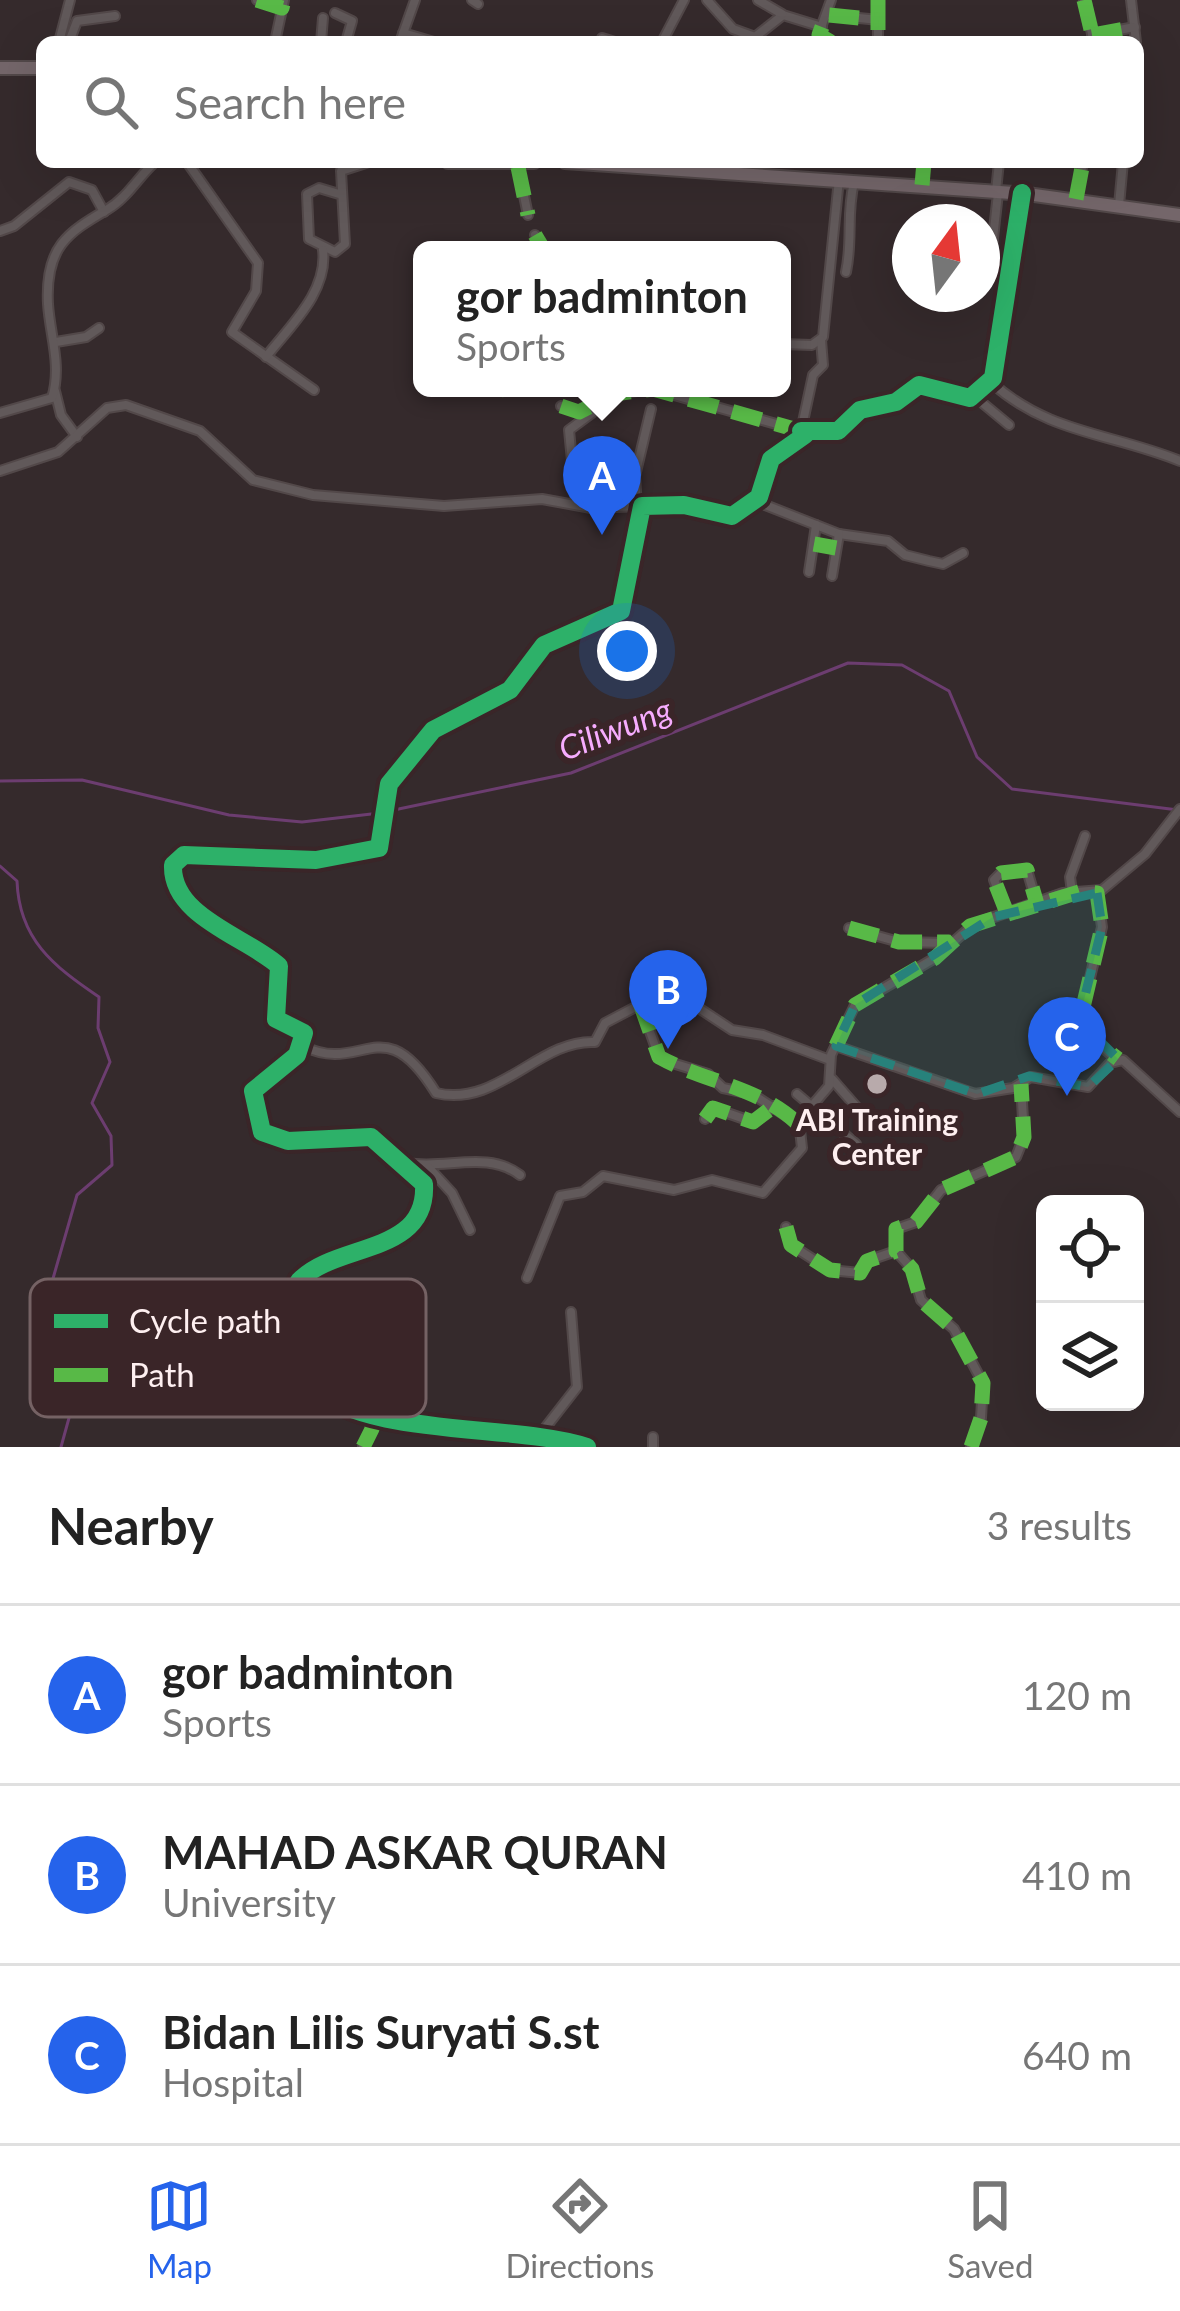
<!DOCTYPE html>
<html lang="en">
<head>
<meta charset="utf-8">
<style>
  :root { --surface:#fff; --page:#f2f2f2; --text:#222; --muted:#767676; --line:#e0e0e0; --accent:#2563eb }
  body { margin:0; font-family:Lato,sans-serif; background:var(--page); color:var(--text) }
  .controls { position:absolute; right:36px; bottom:36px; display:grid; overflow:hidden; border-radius:18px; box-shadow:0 12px 48px #0002 }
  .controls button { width:108px; height:108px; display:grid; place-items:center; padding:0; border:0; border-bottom:3px solid var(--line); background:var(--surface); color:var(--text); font:60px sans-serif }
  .compass { position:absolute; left:892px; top:204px; width:108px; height:108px; border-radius:50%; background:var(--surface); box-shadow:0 12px 48px #0002; rotate:15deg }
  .you { position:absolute; left:627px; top:651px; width:42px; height:42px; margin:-30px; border:9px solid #fff; border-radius:50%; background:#1a73e8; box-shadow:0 0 0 18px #1a73e833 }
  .badge { display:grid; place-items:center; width:78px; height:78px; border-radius:50%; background:var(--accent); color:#fff; font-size:39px; font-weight:700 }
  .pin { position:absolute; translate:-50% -99px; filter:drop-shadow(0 3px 6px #0008) }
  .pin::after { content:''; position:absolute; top:63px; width:42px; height:36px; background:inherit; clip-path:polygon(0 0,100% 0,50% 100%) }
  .popup { position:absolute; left:413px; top:241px; width:378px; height:156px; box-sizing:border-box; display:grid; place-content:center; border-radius:18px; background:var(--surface); filter:drop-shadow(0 3px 9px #0005); font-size:39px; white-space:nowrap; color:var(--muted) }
  .popup b { font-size:45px; color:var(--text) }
  .popup::after { content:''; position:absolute; left:50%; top:100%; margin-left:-24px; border:24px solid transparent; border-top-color:var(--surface) }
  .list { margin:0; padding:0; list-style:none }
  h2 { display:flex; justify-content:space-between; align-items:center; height:156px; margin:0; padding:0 48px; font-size:51px }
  h2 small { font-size:39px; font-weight:400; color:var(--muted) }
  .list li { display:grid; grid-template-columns:78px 1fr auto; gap:36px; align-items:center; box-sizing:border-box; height:180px; padding:0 48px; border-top:3px solid var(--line) }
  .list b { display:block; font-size:45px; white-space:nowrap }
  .list p { margin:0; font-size:39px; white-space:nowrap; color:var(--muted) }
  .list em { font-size:39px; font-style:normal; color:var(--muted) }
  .icon { flex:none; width:66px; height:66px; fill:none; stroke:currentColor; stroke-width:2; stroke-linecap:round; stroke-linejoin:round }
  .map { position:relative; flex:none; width:1180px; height:1447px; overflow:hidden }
  .search { position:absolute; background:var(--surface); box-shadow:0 12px 48px #0002; left:36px; right:36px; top:36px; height:132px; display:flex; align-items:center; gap:30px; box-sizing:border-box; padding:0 42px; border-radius:18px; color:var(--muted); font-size:45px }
  .sheet { height:696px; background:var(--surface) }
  nav { display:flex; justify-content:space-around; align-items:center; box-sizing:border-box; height:168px; border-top:3px solid var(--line); background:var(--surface); font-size:33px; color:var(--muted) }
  nav a { display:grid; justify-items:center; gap:6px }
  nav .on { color:var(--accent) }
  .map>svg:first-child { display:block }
</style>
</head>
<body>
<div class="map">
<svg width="1180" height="1447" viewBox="0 0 1180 1447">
  <rect width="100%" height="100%" fill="#352a2c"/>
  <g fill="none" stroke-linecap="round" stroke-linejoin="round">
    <!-- stream -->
    <g stroke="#6c3d70" stroke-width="3">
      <path d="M 0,781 L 82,780 L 229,815 L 302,822 L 380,813"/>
      <path d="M 389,811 L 571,773 L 848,663 L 902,665 L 949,691 L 977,757 L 1012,789 L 1178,810"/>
      <path d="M 0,866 L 17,881 C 19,939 53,966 99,997 L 98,1028 L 110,1062 L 92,1103 L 111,1136 L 112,1165 L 77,1195 L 52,1282 L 48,1375 L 67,1393 L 69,1418 L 61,1447"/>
    </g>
    <defs>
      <g id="minor">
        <path d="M 257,0 L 282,8"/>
        <path d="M 472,0 L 478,4"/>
        <path d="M 707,0 L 733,29 L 755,37 L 783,15 L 822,27"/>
        <path d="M 758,0 L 782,14"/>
        <path d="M 878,0 L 878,42"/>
        <path d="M 1084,0 L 1094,42"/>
        <path d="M 1131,0 L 1136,42"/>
        <path d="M 335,13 L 352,21 L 346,42"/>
        <path d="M 829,15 L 879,20"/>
        <path d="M 403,33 L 434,42"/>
        <path d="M 1092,35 L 1135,27"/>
        <path d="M 602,38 L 615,42"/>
        <path d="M 59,42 L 70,0"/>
        <path d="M 69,42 L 77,21 L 115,16"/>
        <path d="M 275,42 L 284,0"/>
        <path d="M 321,42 L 323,18"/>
        <path d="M 400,42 L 415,0"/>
        <path d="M 662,42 L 684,0"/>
        <path d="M 831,42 L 819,33 L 831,0"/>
        <path d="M 187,162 L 258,263 L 256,291 L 232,332 L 314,390"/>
        <path d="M 518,167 L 528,215"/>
        <path d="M 922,185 L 924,162"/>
        <path d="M 996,191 L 999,162"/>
        <path d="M 339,194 L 319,188 L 307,194 L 309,239 L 335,252 L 345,244 L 341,171 L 369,162"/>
        <path d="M 1076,199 L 1083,162"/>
        <path d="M 1119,205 L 1123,162"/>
        <path d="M 0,231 L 14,226 L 69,182 L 92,190 L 104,212"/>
        <path d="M 535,235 L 544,250"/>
        <path d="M 846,272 C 853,239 846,215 854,182"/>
        <path d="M 989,275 L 998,193"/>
        <path d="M 56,342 L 86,337 L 99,328"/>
        <path d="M 782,344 L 812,345 L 823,337 L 839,179"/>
        <path d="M 266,357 C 290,326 328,292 323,250"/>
        <path d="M 991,382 C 1048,434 1112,433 1180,461"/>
        <path d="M 501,390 L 511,388"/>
        <path d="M 55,391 L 61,415 L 77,437"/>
        <path d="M 974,396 L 1009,425"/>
        <path d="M 561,406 L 579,412 L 614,394 L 653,389 L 801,431 L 813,375 L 823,365 L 821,340"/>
        <path d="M 0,413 L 52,398 C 62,365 50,336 48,304 C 45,247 67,233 108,209 C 127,198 139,176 155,162"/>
        <path d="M 0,471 L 58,452 L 107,408 L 126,405 L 200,431 L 253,480 L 313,495 L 444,506 L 542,499 L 591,508 L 642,506"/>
        <path d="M 755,501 L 839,534 L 888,541 L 905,555 L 929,561 L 943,564 L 963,553"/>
        <path d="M 576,502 L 569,430 L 592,413"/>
        <path d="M 637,507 L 635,476 L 651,409"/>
        <path d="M 809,572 L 816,525"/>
        <path d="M 832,576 L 839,534"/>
        <path d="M 1072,892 L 1070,877 L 1085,836"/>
        <path d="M 1097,893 L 1102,927 L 1080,1020 L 1091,1038 L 1115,1058"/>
        <path d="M 1007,913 L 994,880 L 1001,873 L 1027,870 L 1037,904"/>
        <path d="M 849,928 L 899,942 L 948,943"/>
        <path d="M 640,1003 L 659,1057"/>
        <path d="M 303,1046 C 363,1076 382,1006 436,1093 C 498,1108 539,1039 595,1042 L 605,1023 L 664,992 L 682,997 L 732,1030 L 763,1035 L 830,1060"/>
        <path d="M 836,1046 L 975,1094 L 1013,1088 L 1031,1077 L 1088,1087 L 1110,1063 L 1123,1060 L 1180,1112"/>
        <path d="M 1064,1057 L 1091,1038"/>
        <path d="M 669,1062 L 708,1074 L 723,1088 L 752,1094 L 797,1123"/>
        <path d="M 832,1079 L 866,1118"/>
        <path d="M 797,1094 L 856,1144"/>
        <path d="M 705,1119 L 713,1108 L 753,1122 L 774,1106"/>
        <path d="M 407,1163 C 445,1170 487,1150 520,1175"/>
        <path d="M 429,1168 L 452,1193 L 470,1230"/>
        <path d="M 786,1227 L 791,1245 L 830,1270 L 860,1273 L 867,1261 L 896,1251"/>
        <path d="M 527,1278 L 560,1196 L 583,1192 L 603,1176 L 674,1190 L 712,1180 L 763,1193 L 802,1148 L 799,1121 L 829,1086 L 831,1055 L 855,1005 L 935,958 L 974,924 L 1063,893 L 1102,890 L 1145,854 L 1180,809"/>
        <path d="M 542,1432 L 577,1387 L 571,1312"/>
        <path d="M 653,1437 L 653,1447"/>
        <path d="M 363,1447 L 372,1429 L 372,1415"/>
        <path d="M 587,1447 C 521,1424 364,1437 317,1388 L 299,1281 C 336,1242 428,1256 424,1184 L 371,1137 L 288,1141 L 262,1132 L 253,1091 L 297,1055 L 304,1033 L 276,1019 L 279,966 C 247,937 171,917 173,865 L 184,855 L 316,860 L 379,848 L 389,784 L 433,730 L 510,690 L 544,645 L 621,611 L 642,506 L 684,505 L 732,516 L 759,497 L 771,459 L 805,435 L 801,431 L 838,431 L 860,410 L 896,402 L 919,385 L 970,398 L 993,378 L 1022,195"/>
        <path d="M 971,1447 L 981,1418 L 983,1383 L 954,1329 L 921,1300 L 912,1269 L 896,1251 L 896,1229 L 916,1222 L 941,1190 L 1016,1157 L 1024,1137 L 1021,1084"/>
      </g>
      <g id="trunk">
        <path d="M 0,68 L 42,68"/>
        <path d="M 448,162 L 534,162"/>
        <path d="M 565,162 L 1027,194 L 1180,215"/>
      </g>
    </defs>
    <!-- minor casing -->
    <use href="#minor" stroke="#524849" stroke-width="12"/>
    <!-- trunk casing -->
    <use href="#trunk" stroke="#524849" stroke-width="16"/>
    <!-- minor -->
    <use href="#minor" stroke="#61595a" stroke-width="8"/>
    <!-- trunk -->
    <use href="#trunk" stroke="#74666a" stroke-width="12"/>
    <!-- quiet -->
    <g stroke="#58b947" stroke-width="15" stroke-dasharray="30 15" stroke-linecap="butt">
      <path d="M 257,0 L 282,8 L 284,0"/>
      <path d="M 878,0 L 878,42"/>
      <path d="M 1084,0 L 1094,42"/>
      <path d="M 829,15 L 879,20"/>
      <path d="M 822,27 L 819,35 L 831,42"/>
      <path d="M 1092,35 L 1135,27"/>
      <path d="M 468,164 L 468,162"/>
      <path d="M 518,167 L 528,215"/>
      <path d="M 922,185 L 924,162"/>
      <path d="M 1076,199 L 1083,162"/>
      <path d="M 535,235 L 544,250"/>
      <path d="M 501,390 L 511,388"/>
      <path d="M 561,406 L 579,412 L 614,394 L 653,389 L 801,431"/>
      <path d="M 814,544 L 836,548"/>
      <path d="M 1007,913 L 994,880 L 1001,873 L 1027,870 L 1037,904"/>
      <path d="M 849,928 L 899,942 L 949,942"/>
      <path d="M 640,1003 L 659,1057 C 704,1082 760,1087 798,1124"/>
      <path d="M 836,1046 L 855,1005 L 935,958 L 970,926 L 1082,891 L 1097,893 L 1102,927 L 1080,1020 L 1091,1038 L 1118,1059"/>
      <path d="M 1064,1057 L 1091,1038"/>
      <path d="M 705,1119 L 713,1108 L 753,1122 L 774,1106"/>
      <path d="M 786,1227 L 791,1245 L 830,1270 L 860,1273 L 867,1261 L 896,1251"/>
      <path d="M 363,1447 L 372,1429 L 372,1415"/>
      <path d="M 971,1447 L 981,1418 L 983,1383 L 954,1329 L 921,1300 L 912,1269 L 896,1251 L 896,1229 L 916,1222 L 941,1190 L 1016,1157 L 1024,1137 L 1021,1084"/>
    </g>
    <defs>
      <path id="cycleway" d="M 587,1447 C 521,1424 364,1437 317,1388 L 299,1281 C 336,1242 428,1256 424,1184 L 371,1137 L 288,1141 L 262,1132 L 253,1091 L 297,1055 L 304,1033 L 276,1019 L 279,966 C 247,937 171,917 173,865 L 184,855 L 316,860 L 379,848 L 389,784 L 433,730 L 510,690 L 544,645 L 621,611 L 642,506 L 684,505 L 732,516 L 759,497 L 771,459 L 805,435 L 801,431 L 838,431 L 860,410 L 896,402 L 919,385 L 970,398 L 993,378 L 1022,193"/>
    </defs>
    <!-- cycleway casing -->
    <use href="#cycleway" stroke="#3a2528" stroke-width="26"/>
    <!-- cycleway -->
    <use href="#cycleway" stroke="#2db169" stroke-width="18"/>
  </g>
  <!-- marked area -->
  <path fill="#27827b" fill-opacity="0.2" stroke="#27827b" stroke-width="9" stroke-dasharray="24 15" stroke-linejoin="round" d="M 1097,893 L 1102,927 L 1079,1020 L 1118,1059 L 1088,1087 L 1029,1076 L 977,1094 L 836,1046 L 855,1005 L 993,917 Z"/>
  <!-- markers -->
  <circle fill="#b8aaab" stroke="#3a2528" stroke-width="4.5" cx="877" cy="1084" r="12"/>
  <g text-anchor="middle" stroke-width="12" stroke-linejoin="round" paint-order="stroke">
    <!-- poi labels -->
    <g font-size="30" font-weight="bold" fill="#feeff0" stroke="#3a2528">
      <text x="877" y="1131">ABI Training<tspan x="877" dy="34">Center</tspan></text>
    </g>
    <!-- water labels -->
    <g font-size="33" font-style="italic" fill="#f6acfe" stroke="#3a2528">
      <text transform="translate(615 729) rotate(-21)" y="12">Ciliwung</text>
    </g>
  </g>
  <!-- legend -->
  <rect x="30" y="1279" width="396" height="138" rx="18" fill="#3a2528" stroke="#756264" stroke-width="3"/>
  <rect x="54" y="1314" width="54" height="14" fill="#2db169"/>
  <rect x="54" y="1368" width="54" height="14" fill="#58b947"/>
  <g font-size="33" fill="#feeff0">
    <text x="129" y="1333">Cycle path</text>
    <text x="129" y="1387">Path</text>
  </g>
</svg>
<div class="controls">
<button><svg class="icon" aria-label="locate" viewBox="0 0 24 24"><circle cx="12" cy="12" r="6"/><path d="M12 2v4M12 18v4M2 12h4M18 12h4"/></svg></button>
<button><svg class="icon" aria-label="layers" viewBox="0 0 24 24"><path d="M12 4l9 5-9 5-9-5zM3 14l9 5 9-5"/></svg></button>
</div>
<svg class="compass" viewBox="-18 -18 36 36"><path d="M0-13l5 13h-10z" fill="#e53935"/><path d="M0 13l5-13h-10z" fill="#767676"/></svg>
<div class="you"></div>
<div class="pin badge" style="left:602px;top:535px">A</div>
<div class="popup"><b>gor badminton</b>Sports</div>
<div class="pin badge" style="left:668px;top:1049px">B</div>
<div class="pin badge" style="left:1067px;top:1096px">C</div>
<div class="search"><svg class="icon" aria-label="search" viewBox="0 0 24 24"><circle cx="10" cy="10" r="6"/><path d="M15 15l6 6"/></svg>Search here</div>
</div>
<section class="sheet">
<h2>Nearby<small>3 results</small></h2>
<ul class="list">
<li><span class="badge">A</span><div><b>gor badminton</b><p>Sports</p></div><em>120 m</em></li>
<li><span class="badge">B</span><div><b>MAHAD ASKAR QURAN</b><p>University</p></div><em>410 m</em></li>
<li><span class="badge">C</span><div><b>Bidan Lilis Suryati S.st</b><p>Hospital</p></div><em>640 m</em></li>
</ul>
</section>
<nav>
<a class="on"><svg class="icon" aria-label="map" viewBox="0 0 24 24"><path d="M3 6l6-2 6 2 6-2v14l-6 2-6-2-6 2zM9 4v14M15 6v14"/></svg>Map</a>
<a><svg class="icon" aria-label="directions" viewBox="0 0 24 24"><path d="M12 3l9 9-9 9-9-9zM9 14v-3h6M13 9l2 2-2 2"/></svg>Directions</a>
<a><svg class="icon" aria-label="saved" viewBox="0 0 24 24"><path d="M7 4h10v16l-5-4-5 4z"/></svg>Saved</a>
</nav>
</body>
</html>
